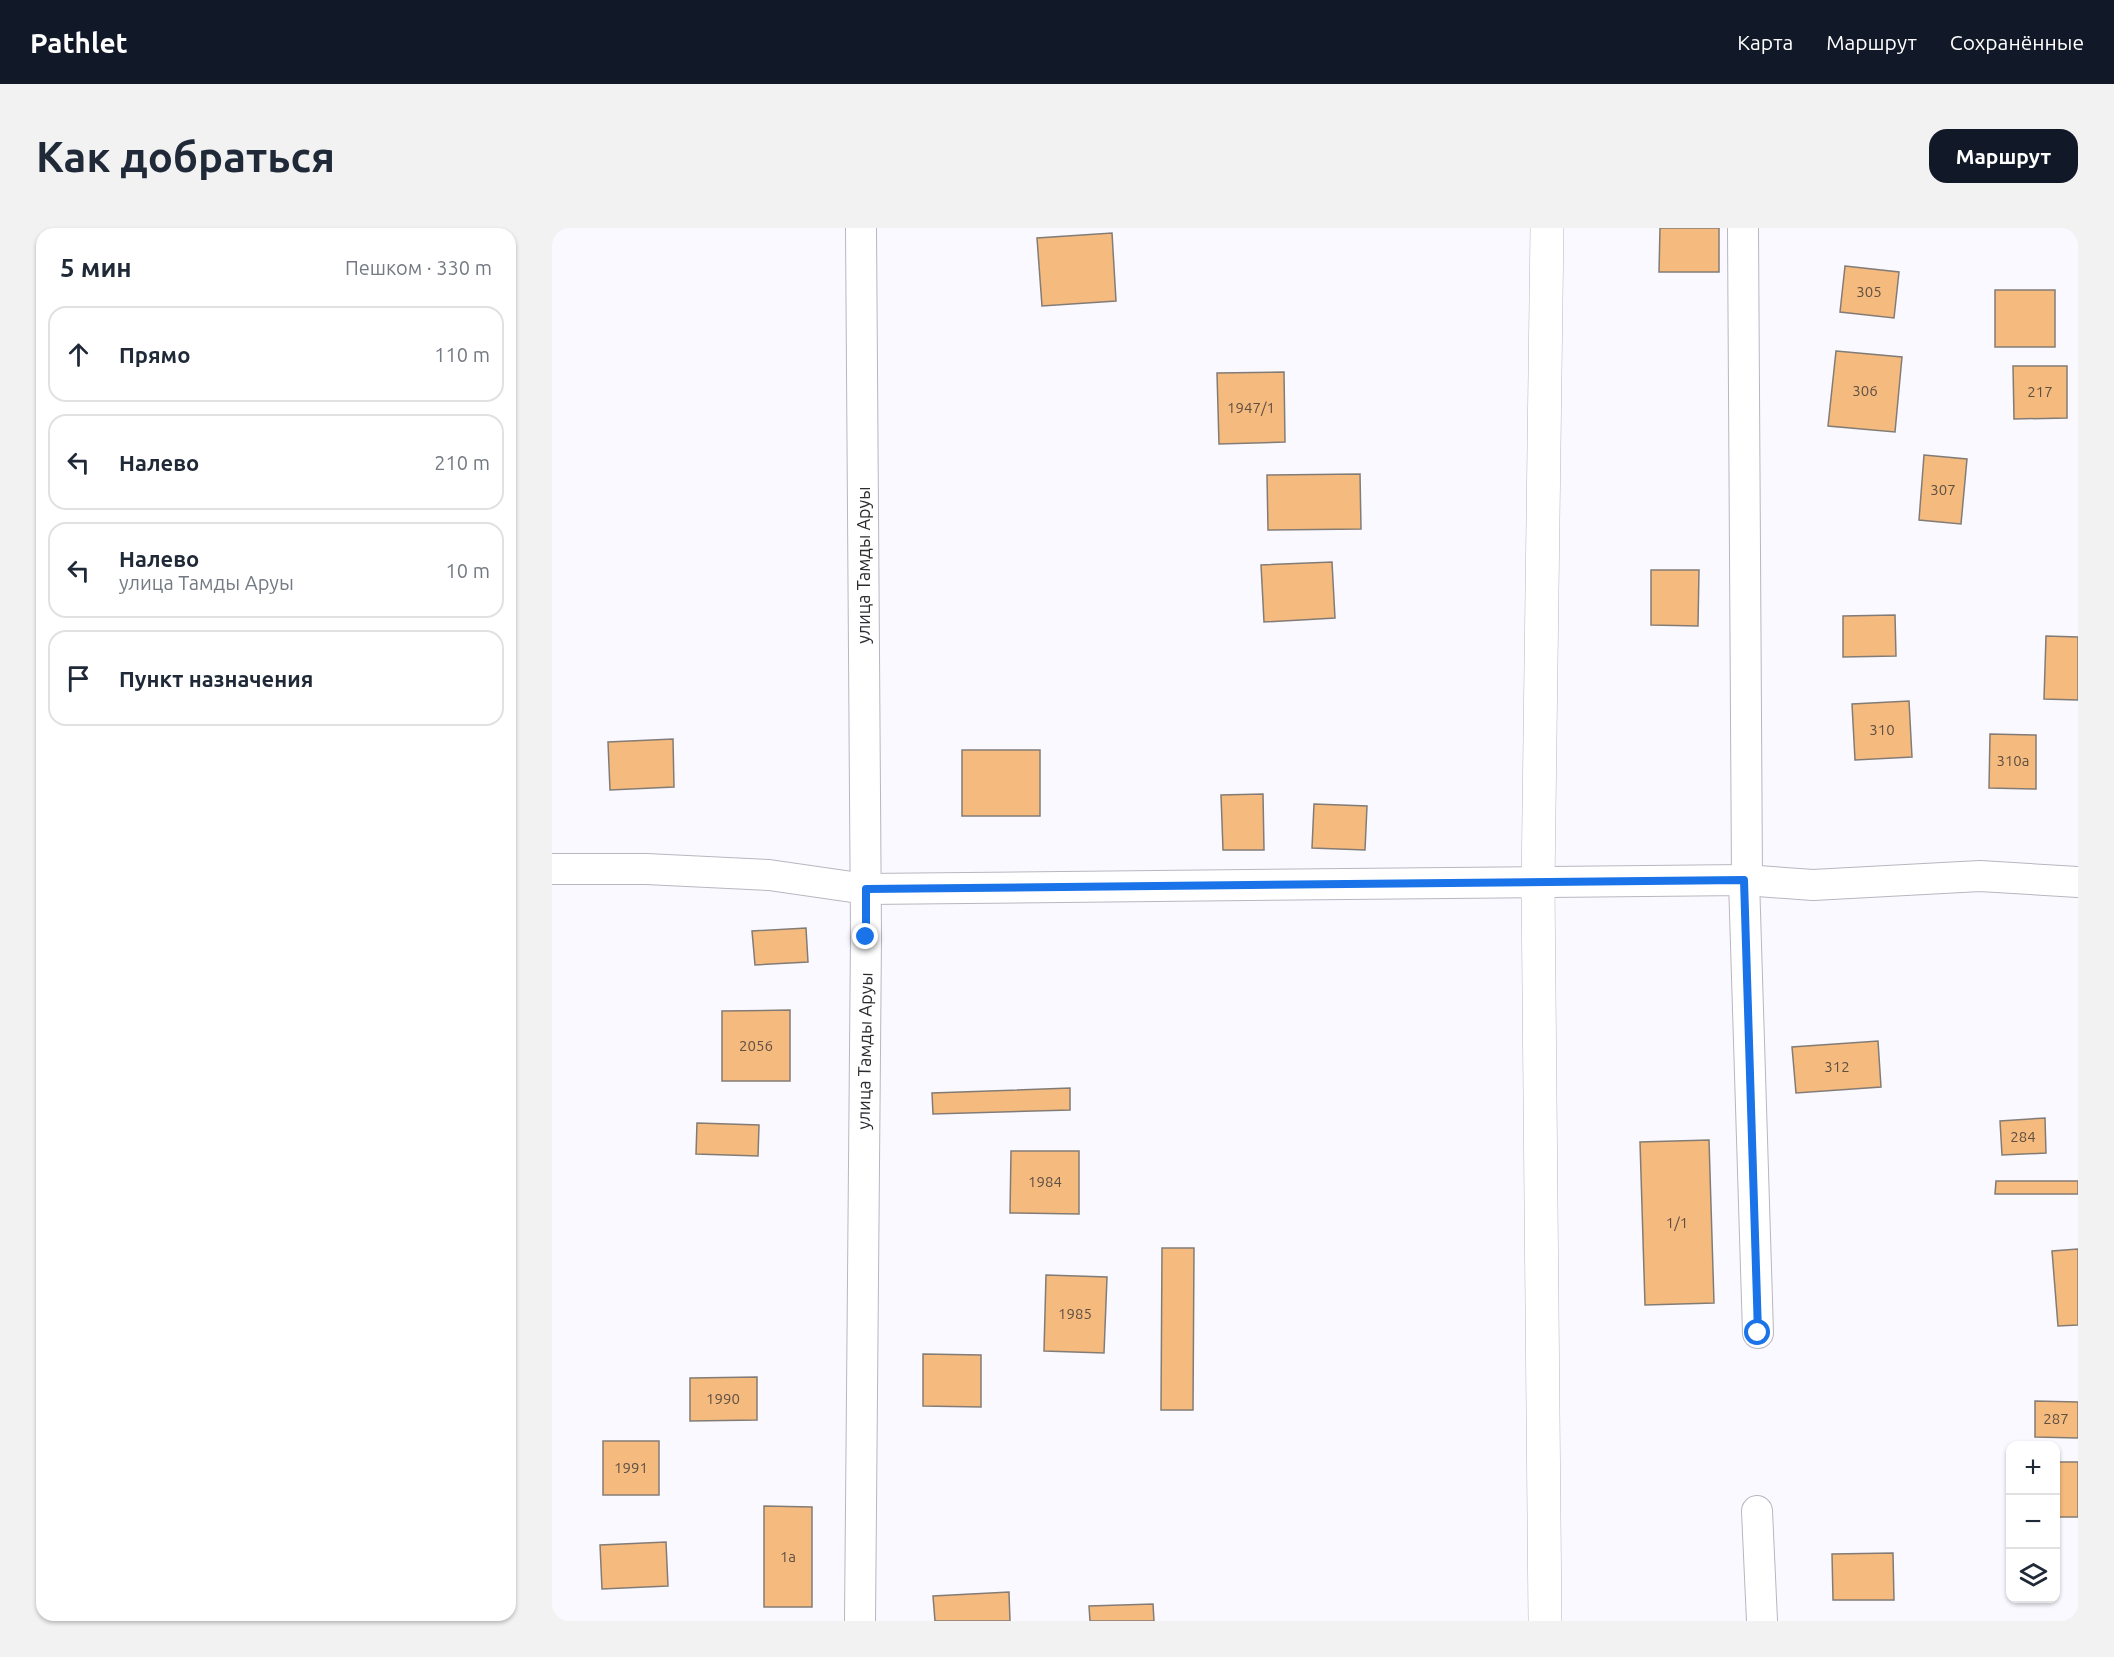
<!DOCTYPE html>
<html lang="ru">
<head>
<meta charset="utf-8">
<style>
  :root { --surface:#fff; --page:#f2f2f3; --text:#1f2937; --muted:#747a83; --line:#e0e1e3; --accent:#111827 }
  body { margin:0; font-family:Ubuntu,sans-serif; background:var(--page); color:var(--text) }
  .controls { position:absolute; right:18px; bottom:18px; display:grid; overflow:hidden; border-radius:12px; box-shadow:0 2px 4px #0004 }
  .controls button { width:54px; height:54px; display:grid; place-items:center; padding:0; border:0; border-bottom:2px solid var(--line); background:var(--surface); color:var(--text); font:30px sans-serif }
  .stop { position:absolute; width:18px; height:18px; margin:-14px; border:4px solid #1a73e8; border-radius:50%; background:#fff }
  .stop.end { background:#1a73e8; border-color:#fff; box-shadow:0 2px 6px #0008 }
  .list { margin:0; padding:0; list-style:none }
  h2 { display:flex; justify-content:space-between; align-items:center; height:78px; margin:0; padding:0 24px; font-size:26px }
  h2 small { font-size:20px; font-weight:400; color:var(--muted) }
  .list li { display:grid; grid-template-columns:39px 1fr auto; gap:18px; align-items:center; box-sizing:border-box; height:96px; margin:0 12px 12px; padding:0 12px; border:2px solid var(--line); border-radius:18px }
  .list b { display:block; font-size:22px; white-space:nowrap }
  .list p { margin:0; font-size:20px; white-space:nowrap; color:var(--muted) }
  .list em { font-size:20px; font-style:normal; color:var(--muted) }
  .icon { flex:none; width:33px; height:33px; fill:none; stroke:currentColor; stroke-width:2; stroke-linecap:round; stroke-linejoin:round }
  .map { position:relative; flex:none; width:1526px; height:1393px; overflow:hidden; border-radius:18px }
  header { display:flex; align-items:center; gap:36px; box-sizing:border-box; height:84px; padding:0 30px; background:var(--accent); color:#fff }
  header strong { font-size:28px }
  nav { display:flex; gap:33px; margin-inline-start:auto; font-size:21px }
  .intro { display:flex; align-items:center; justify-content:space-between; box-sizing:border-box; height:144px; padding:0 36px }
  h1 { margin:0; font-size:42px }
  .button { padding:15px 27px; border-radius:18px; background:var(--accent); color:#fff; font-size:21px; font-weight:700 }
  main { display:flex; gap:36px; padding:0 36px }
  aside { flex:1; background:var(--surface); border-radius:18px; box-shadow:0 2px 4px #0004 }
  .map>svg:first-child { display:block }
</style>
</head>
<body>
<header>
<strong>Pathlet</strong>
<nav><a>Карта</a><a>Маршрут</a><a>Сохранённые</a></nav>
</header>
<div class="intro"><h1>Как добраться</h1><a class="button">Маршрут</a></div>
<main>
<aside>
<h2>5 мин<small>Пешком · 330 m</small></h2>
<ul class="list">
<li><svg class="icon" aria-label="ahead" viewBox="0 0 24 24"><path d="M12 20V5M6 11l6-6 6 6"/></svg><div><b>Прямо</b></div><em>110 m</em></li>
<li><svg class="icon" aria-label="left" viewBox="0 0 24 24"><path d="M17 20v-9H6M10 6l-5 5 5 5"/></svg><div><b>Налево</b></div><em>210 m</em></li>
<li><svg class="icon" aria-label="left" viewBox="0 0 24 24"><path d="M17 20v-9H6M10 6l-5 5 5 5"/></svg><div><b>Налево</b><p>улица Тамды Аруы</p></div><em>10 m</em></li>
<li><svg class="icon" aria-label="arrive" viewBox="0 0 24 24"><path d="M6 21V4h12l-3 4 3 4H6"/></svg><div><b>Пункт назначения</b></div></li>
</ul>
</aside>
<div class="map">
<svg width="1526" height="1393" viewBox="0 0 1526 1393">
  <rect width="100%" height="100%" fill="#faf9ff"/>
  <!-- building -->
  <g fill="#f5ba7e" stroke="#837c76" stroke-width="1.5">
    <path d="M 1108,0 L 1167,0 L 1167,44 L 1107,44 Z"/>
    <path d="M 560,5 L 564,73 L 490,78 L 485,10 Z"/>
    <path d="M 1293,38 L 1347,44 L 1342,90 L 1288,84 Z"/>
    <rect x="1443" y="62" width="60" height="57"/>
    <path d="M 1284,123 L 1350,129 L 1343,204 L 1276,198 Z"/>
    <path d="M 1461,138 L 1515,138 L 1515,190 L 1462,191 Z"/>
    <path d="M 732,144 L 733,214 L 667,216 L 665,145 Z"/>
    <path d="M 1372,227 L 1415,231 L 1409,296 L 1367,292 Z"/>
    <path d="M 808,246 L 809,301 L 716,302 L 715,247 Z"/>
    <path d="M 780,334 L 783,390 L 712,394 L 709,337 Z"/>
    <path d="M 1099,342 L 1147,342 L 1146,398 L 1099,397 Z"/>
    <path d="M 1343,387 L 1344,428 L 1291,429 L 1291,388 Z"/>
    <path d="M 1494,408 L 1526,409 L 1526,472 L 1492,471 Z"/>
    <path d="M 1357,473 L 1360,529 L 1303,532 L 1300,476 Z"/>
    <path d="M 1438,506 L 1484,507 L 1484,561 L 1437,560 Z"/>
    <path d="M 121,511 L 122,559 L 58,562 L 56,514 Z"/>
    <rect x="410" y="522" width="78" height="66"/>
    <path d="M 711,566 L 712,622 L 671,622 L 669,567 Z"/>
    <path d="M 762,576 L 815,578 L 813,622 L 760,620 Z"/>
    <path d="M 254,700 L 256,734 L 203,737 L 200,703 Z"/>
    <path d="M 238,782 L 238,853 L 170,853 L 170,783 Z"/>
    <path d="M 1326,813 L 1329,859 L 1244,865 L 1240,819 Z"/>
    <path d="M 518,860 L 518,882 L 381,886 L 380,865 Z"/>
    <path d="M 1493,890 L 1494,925 L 1450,927 L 1448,893 Z"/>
    <path d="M 145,895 L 207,897 L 206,928 L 144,926 Z"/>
    <path d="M 1157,912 L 1162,1075 L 1093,1077 L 1088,914 Z"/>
    <path d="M 459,923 L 527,923 L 527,986 L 458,985 Z"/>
    <path d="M 1444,953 L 1526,953 L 1526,966 L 1443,966 Z"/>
    <path d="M 610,1020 L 642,1020 L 641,1182 L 609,1182 Z"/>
    <path d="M 1526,1021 L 1526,1097 L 1506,1098 L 1500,1023 Z"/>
    <path d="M 494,1047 L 555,1049 L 552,1125 L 492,1123 Z"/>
    <path d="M 371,1126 L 429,1127 L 429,1179 L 371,1178 Z"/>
    <path d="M 205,1149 L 205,1192 L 138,1193 L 138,1150 Z"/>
    <path d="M 1483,1173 L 1526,1174 L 1526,1210 L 1483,1209 Z"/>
    <rect x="51" y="1213" width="56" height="54"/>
    <rect x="1504" y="1234" width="22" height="55"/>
    <path d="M 212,1278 L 260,1279 L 260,1379 L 212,1379 Z"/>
    <path d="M 114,1314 L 116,1358 L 50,1361 L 48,1317 Z"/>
    <path d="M 1341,1325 L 1342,1372 L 1281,1372 L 1280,1326 Z"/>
    <path d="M 457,1364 L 458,1393 L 383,1393 L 381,1368 Z"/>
    <path d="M 601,1376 L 602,1393 L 538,1393 L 537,1378 Z"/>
  </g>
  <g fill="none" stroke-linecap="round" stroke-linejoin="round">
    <defs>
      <g id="minor">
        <path d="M 1191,0 L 1195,652"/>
        <path d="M 0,641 L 94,641 L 217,647 L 314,661 L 1192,652 L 1261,657 L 1428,648 L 1526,654"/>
        <path d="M 1192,652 L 1206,1105"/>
        <path d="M 1205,1283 L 1210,1393"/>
        <path d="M 308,1393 L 314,709 L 309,0"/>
      </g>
      <path id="tertiary" d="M 993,1393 L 986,656 L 995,0"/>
    </defs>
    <!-- minor casing -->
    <use href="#minor" stroke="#b8b6c0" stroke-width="32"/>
    <!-- tertiary casing -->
    <use href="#tertiary" stroke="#b8b6c0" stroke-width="34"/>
    <!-- minor -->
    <use href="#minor" stroke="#fff" stroke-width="30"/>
    <!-- tertiary -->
    <use href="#tertiary" stroke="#fff" stroke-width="33"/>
  </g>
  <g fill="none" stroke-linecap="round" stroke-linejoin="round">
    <!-- route -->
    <path stroke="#1a73e8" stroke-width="8" d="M 314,709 L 314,661 L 1192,652 L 1206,1105"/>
  </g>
  <g text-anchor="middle" stroke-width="5" stroke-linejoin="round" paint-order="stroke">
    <!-- number labels -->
    <g font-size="15" fill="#5e4f43">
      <text x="1317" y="69">305</text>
      <text x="1313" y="168">306</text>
      <text x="1488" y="169">217</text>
      <text x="699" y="185">1947/1</text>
      <text x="1391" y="267">307</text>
      <text x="1330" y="507">310</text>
      <text x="1461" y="538">310а</text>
      <text x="204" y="823">2056</text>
      <text x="1285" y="844">312</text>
      <text x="1471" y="914">284</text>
      <text x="493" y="959">1984</text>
      <text x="1125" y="1000">1/1</text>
      <text x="523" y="1091">1985</text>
      <text x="171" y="1176">1990</text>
      <text x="1504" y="1196">287</text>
      <text x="79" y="1245">1991</text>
      <text x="236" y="1334">1а</text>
    </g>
    <!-- street labels -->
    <g font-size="18" fill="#2c2b2f" stroke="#fff">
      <text transform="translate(312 337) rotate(-90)" y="6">улица Тамды Аруы</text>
      <text transform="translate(313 823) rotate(-89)" y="6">улица Тамды Аруы</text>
    </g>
  </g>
</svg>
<div class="controls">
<button>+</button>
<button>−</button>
<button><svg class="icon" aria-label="layers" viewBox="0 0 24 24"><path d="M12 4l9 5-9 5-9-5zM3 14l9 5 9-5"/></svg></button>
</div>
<div class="stop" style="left:1206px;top:1105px"></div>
<div class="stop end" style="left:314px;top:709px"></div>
</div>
</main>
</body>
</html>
